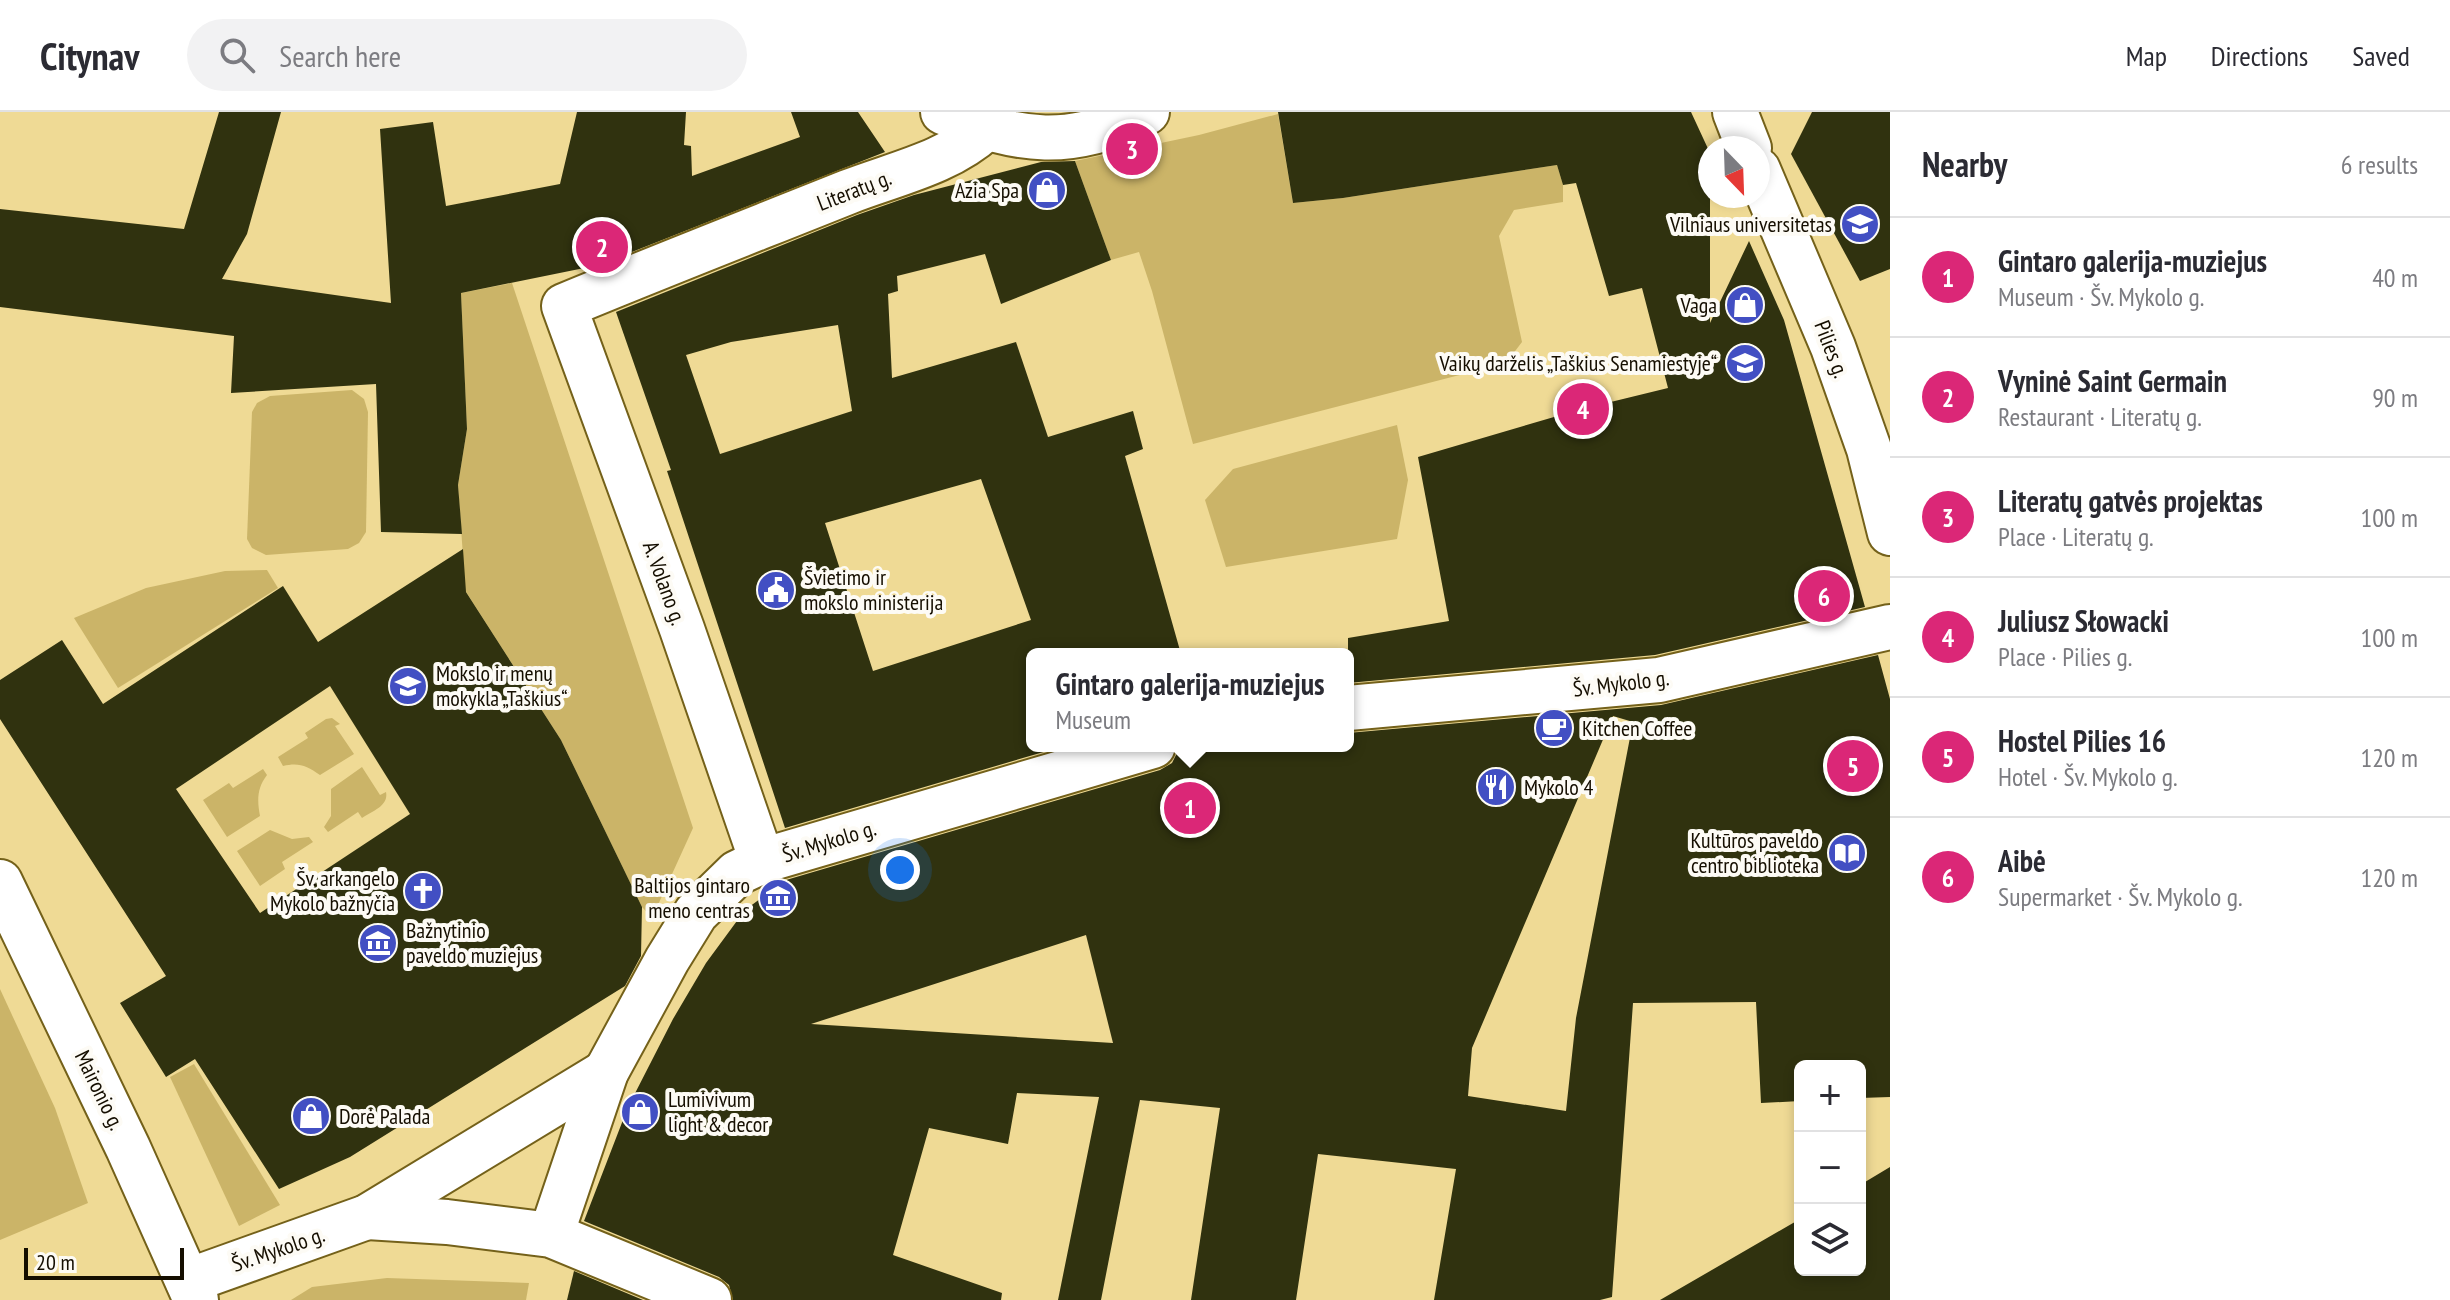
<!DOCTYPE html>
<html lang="en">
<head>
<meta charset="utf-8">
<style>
  :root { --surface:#fff; --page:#f2f2f3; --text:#2b2b33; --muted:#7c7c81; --line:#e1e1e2; --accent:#db2777 }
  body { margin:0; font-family:"PT Sans Narrow",sans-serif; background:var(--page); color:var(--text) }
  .controls { position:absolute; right:24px; bottom:24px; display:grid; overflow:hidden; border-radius:12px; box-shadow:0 4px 12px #0003 }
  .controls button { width:72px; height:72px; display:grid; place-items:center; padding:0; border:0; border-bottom:2px solid var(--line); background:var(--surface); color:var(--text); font:40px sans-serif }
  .compass { position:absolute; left:1698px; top:24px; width:72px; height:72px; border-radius:50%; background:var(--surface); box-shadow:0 4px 12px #0003; rotate:157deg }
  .scale { position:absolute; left:24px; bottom:20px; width:160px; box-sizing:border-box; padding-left:8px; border:4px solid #150e00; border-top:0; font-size:22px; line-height:28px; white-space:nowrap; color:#150e00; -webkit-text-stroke:6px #fdfbf5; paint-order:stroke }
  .you { position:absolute; left:900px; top:758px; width:28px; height:28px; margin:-20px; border:6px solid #fff; border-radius:50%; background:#1a73e8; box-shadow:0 0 0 12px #1a73e833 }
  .badge { display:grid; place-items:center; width:52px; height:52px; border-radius:50%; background:var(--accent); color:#fff; font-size:26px; font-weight:700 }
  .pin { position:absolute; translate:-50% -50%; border:4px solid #fff; box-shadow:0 2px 8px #0006 }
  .popup { position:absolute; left:1026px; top:536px; width:328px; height:104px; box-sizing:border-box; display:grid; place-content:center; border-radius:12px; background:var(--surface); filter:drop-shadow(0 2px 6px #0005); font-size:26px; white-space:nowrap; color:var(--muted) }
  .popup b { font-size:30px; color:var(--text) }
  .popup::after { content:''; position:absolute; left:50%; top:100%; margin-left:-16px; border:16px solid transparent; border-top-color:var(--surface) }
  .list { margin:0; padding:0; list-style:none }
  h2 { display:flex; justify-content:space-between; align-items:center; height:104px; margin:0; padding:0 32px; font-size:34px }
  h2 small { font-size:26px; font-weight:400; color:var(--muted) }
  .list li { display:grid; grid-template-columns:52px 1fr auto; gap:24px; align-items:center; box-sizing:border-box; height:120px; padding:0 32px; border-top:2px solid var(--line) }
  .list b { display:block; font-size:30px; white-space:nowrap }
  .list p { margin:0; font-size:26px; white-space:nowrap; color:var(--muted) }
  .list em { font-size:26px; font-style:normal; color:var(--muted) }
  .icon { flex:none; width:44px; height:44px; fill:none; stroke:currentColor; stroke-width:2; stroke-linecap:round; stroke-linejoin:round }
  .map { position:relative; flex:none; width:1890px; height:1188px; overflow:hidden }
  header { display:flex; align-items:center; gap:48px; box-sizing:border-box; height:112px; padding:0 40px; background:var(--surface); border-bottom:2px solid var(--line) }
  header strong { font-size:38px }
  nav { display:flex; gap:44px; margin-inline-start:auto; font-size:28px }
  .search { width:560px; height:72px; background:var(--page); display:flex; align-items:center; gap:20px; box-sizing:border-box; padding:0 28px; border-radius:44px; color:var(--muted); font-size:30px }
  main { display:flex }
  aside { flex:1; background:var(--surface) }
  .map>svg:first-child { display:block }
</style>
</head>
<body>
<header>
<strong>Citynav</strong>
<div class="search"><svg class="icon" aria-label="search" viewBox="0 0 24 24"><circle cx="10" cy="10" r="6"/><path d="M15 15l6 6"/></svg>Search here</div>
<nav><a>Map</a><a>Directions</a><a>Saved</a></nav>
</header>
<main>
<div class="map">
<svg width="1890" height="1188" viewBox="0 0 1890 1188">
  <rect width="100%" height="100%" fill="#efda95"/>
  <!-- green -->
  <g fill="#cbb468">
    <path d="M 1278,2 L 1293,91 L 1343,86 L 1557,53 L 1563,73 L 1563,90 L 1514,98 L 1499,124 L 1522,230 L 1506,251 L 1193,332 L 1152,179 L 1139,140 L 1111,148 L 1075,49 L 1199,23 Z"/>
    <path d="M 512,171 L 693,716 L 652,806 L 642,795 L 561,628 L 463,475 L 463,444 L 458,373 L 467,317 L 461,181 Z"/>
    <path d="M 352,278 L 364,287 L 368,300 L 366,420 L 359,431 L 348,437 L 266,443 L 252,436 L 247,427 L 252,300 L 257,291 L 270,284 Z"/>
    <path d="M 1397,313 L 1408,368 L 1397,427 L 1226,455 L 1205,388 L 1233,357 Z"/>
    <path d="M 267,458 L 278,476 L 118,576 L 74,506 L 146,476 L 225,459 Z"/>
    <path d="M 332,606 L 340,612 L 335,614 L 354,642 L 320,663 C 307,654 299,650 283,654 L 278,645 L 308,626 L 305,621 L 326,607 Z"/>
    <path d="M 362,655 L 380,683 L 386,680 C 389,694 372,699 362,706 L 358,700 L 328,720 L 324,715 L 331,704 L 331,677 Z"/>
    <path d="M 263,657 L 267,663 C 257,676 257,688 260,704 L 227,725 L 203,688 L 229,671 L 233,676 Z"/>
    <path d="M 270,718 L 292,727 L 309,725 L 313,730 L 282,750 L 285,757 L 260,774 L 237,739 Z"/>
    <path d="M 0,877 L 55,996 L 88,1091 L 0,1128 Z"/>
    <path d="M 194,952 L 280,1093 L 239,1114 L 170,965 Z"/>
    <path d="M 387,1166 L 529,1171 L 526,1188 L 291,1188 L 312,1175 Z"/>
  </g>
  <!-- building -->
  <g fill="#30320f" fill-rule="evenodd">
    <path d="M 219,0 L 281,0 L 247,122 L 222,167 L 391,191 L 380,17 L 433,10 L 446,94 L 560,72 L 577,0 L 686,0 L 684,33 L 691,34 L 692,64 L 800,25 L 791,0 L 858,0 L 885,40 L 599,153 L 461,181 L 467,317 L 458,373 L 462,422 L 381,420 L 376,272 L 231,281 L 234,224 L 0,195 L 0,97 L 184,117 Z"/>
    <path d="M 1278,0 L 1691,0 L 1710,41 L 1710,211 L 1749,129 L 1784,208 L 1865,495 L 1655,543 L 1348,571 L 1348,526 L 1449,509 L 1418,345 L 1578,298 L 1668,276 L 1642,176 L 1609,184 L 1576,71 L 1563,73 L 1557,53 L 1343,86 L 1293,91 Z"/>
    <path d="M 1812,0 L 1890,0 L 1890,157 L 1860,169 L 1791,42 Z"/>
    <path d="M 1075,49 L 1111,148 L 1001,192 L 985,142 L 897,164 L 898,179 L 888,182 L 892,266 L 1016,230 L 1048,325 L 1133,299 L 1143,337 L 1125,344 L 1181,542 L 1032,542 L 1032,634 L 1064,634 L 785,716 L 667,359 L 671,358 L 616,200 L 857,103 L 914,83 L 1041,50 ZM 838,213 L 852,299 L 720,342 L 686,243 L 731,230 ZM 981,367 L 1031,508 L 873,559 L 825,411 Z"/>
    <path d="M 463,437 L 466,480 L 561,628 L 642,795 L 641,844 L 625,874 L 350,1045 L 279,1077 L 195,947 L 166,965 L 120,891 L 166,864 L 0,607 L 0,568 L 62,528 L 103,592 L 283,474 L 318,530 ZM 330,574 L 410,702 L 260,801 L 176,677 Z"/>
    <path d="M 1878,543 L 1890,587 L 1890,985 L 1860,986 L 1860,954 L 1800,954 L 1800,989 L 1761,991 L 1756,890 L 1633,891 L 1612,1185 L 1600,1188 L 1434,1188 L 1456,1057 L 1318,1042 L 1296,1188 L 1191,1188 L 1220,996 L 1140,988 L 1101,1188 L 1058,1188 L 1099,985 L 1017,981 L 1008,1032 L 929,1016 L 893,1143 L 1002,1181 L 1001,1188 L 733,1188 L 729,1173 L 719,1165 L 584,1109 L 628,995 L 673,907 L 706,851 L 745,798 L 786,768 L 1160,658 L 1172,651 L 1177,641 L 1177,634 L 1348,634 L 1348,621 L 1661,593 ZM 1613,604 L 1633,610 L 1576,906 L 1566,999 L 1468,984 L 1472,936 ZM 1086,823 L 1113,931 L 811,912 Z"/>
    <path d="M 1890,1055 L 1890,1188 L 1660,1188 L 1800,1107 L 1800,1158 L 1860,1158 L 1860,1073 Z"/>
    <path d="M 574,1159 L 643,1188 L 567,1188 Z"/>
  </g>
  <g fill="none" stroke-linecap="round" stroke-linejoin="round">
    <defs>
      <g id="street">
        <path d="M 943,0 C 1021,31 1069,37 1147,0"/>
        <path d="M 1735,0 L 1749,36"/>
        <path d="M 1758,58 L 1833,235 L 1869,337 L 1890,421"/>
        <path d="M 1348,596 L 1659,568 L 1890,515"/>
        <path d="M 762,749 L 682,517 L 564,194 C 658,155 753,118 848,80 C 894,62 948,51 985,17"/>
        <path d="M 367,1105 L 447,1110 L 551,1123 L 709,1188"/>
        <path d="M 551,1123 L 606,960 L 667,848 L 696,801 L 737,761 L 762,749 L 1153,634"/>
        <path d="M 188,1169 L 367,1105 L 606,960"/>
      </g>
      <path id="secondary" d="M 0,770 L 128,1036 L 196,1188"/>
    </defs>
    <!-- street casing -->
    <use href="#street" stroke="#74611a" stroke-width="48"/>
    <!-- secondary casing -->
    <use href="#secondary" stroke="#74611a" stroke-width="48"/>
    <!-- street -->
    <use href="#street" stroke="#fff" stroke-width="44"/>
    <!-- secondary -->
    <use href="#secondary" stroke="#fff" stroke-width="44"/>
  </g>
  <!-- icons -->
  <defs>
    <symbol id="shop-disc" viewBox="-11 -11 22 22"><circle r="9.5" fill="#424fc3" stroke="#fdfbf5"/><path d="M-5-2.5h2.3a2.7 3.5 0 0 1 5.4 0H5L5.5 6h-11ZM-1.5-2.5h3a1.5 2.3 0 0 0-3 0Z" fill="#fff"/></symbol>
    <symbol id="university-disc" viewBox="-11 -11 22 22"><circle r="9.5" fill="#424fc3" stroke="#fdfbf5"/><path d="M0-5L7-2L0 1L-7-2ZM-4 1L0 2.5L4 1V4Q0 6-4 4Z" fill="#fff"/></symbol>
    <symbol id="school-disc" viewBox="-11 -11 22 22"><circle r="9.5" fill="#424fc3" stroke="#fdfbf5"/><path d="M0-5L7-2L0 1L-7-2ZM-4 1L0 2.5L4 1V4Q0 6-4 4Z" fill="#fff"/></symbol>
    <symbol id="civic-disc" viewBox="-11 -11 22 22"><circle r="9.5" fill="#424fc3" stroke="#fdfbf5"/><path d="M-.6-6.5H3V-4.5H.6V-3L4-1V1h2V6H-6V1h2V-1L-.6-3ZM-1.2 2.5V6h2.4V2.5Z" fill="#fff"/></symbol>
    <symbol id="cafe-disc" viewBox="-11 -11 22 22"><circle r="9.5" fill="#424fc3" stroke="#fdfbf5"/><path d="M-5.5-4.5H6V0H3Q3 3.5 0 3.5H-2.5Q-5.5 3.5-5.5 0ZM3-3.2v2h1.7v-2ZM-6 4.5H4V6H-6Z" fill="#fff"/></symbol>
    <symbol id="restaurant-disc" viewBox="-11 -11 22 22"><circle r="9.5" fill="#424fc3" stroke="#fdfbf5"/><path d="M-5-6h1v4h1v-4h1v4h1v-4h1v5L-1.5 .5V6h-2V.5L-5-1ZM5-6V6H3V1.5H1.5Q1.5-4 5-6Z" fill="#fff"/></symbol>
    <symbol id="library-disc" viewBox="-11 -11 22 22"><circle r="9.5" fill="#424fc3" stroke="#fdfbf5"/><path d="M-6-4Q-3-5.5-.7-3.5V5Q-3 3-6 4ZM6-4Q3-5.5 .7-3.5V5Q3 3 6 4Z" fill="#fff"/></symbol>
    <symbol id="church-disc" viewBox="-11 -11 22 22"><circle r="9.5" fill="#424fc3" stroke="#fdfbf5"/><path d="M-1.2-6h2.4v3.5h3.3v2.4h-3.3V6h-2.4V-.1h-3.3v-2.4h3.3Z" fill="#fff"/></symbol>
    <symbol id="museum-disc" viewBox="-11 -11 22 22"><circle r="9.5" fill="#424fc3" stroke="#fdfbf5"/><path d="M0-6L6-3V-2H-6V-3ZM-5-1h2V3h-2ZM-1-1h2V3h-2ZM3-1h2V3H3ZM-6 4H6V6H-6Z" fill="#fff"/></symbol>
  </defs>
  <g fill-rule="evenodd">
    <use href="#shop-disc" x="1025" y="56" width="44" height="44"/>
    <use href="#university-disc" x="1838" y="90" width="44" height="44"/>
    <use href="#shop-disc" x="1723" y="171" width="44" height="44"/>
    <use href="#school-disc" x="1723" y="229" width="44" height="44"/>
    <use href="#civic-disc" x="754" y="456" width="44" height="44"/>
    <use href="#school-disc" x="386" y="552" width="44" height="44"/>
    <use href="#cafe-disc" x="1532" y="594" width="44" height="44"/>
    <use href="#restaurant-disc" x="1474" y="653" width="44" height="44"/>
    <use href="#library-disc" x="1825" y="719" width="44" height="44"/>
    <use href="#church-disc" x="401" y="757" width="44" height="44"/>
    <use href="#museum-disc" x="756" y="764" width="44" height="44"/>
    <use href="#museum-disc" x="356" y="809" width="44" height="44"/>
    <use href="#shop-disc" x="618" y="978" width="44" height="44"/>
    <use href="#shop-disc" x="289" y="982" width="44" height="44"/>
  </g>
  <g text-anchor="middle" stroke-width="8" stroke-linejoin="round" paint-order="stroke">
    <!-- street labels -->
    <g font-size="22" fill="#150e00" stroke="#fdfbf5">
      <text transform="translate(854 78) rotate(-21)" y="8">Literatų g.</text>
      <text transform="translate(1832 237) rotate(69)" y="8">Pilies g.</text>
      <text transform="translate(665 471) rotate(70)" y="8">A. Volano g.</text>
      <text transform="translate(1621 571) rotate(-7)" y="8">Šv. Mykolo g.</text>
      <text transform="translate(829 729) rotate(-17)" y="8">Šv. Mykolo g.</text>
      <text transform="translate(100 978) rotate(64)" y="8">Maironio g.</text>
      <text transform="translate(278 1137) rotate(-19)" y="8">Šv. Mykolo g.</text>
    </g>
    <!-- poi labels -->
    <g font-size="22" fill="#150e00" stroke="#fdfbf5" text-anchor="end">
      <text x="1019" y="86">Azia Spa</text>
      <text x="1832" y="120">Vilniaus universitetas</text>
      <text x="1717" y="201">Vaga</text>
      <text x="1717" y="259">Vaikų darželis „Taškius Senamiestyje“</text>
      <text x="804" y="473" text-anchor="start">Švietimo ir<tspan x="804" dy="25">mokslo ministerija</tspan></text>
      <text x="436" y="569" text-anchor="start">Mokslo ir menų<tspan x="436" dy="25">mokykla „Taškius“</tspan></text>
      <text x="1582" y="624" text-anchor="start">Kitchen Coffee</text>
      <text x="1524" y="683" text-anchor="start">Mykolo 4</text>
      <text x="1819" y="736">Kultūros paveldo<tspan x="1819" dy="25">centro biblioteka</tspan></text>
      <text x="395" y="774">Šv. arkangelo<tspan x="395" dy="25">Mykolo bažnyčia</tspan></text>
      <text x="750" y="781">Baltijos gintaro<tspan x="750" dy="25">meno centras</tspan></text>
      <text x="406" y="826" text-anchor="start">Bažnytinio<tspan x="406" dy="25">paveldo muziejus</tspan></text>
      <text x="668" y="995" text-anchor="start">Lumivivum<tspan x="668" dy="25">light &amp; decor</tspan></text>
      <text x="339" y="1012" text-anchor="start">Dorė Palada</text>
    </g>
  </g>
</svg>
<div class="controls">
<button>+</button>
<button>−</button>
<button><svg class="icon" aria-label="layers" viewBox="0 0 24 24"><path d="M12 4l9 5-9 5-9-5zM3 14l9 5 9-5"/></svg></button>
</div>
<svg class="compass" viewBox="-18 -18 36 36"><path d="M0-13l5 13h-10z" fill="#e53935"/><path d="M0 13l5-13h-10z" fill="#7c7c81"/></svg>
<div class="scale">20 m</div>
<div class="you"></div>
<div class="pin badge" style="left:1190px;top:696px">1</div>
<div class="popup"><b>Gintaro galerija-muziejus</b>Museum</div>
<div class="pin badge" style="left:602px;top:135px">2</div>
<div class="pin badge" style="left:1132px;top:37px">3</div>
<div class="pin badge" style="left:1583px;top:297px">4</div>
<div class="pin badge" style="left:1853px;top:654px">5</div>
<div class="pin badge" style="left:1824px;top:484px">6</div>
</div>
<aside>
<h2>Nearby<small>6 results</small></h2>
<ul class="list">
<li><span class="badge">1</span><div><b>Gintaro galerija-muziejus</b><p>Museum · Šv. Mykolo g.</p></div><em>40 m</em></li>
<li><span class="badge">2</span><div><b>Vyninė Saint Germain</b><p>Restaurant · Literatų g.</p></div><em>90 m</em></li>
<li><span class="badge">3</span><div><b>Literatų gatvės projektas</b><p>Place · Literatų g.</p></div><em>100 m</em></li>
<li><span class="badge">4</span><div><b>Juliusz Słowacki</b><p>Place · Pilies g.</p></div><em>100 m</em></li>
<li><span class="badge">5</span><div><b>Hostel Pilies 16</b><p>Hotel · Šv. Mykolo g.</p></div><em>120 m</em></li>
<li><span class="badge">6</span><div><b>Aibė</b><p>Supermarket · Šv. Mykolo g.</p></div><em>120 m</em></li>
</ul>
</aside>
</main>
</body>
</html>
